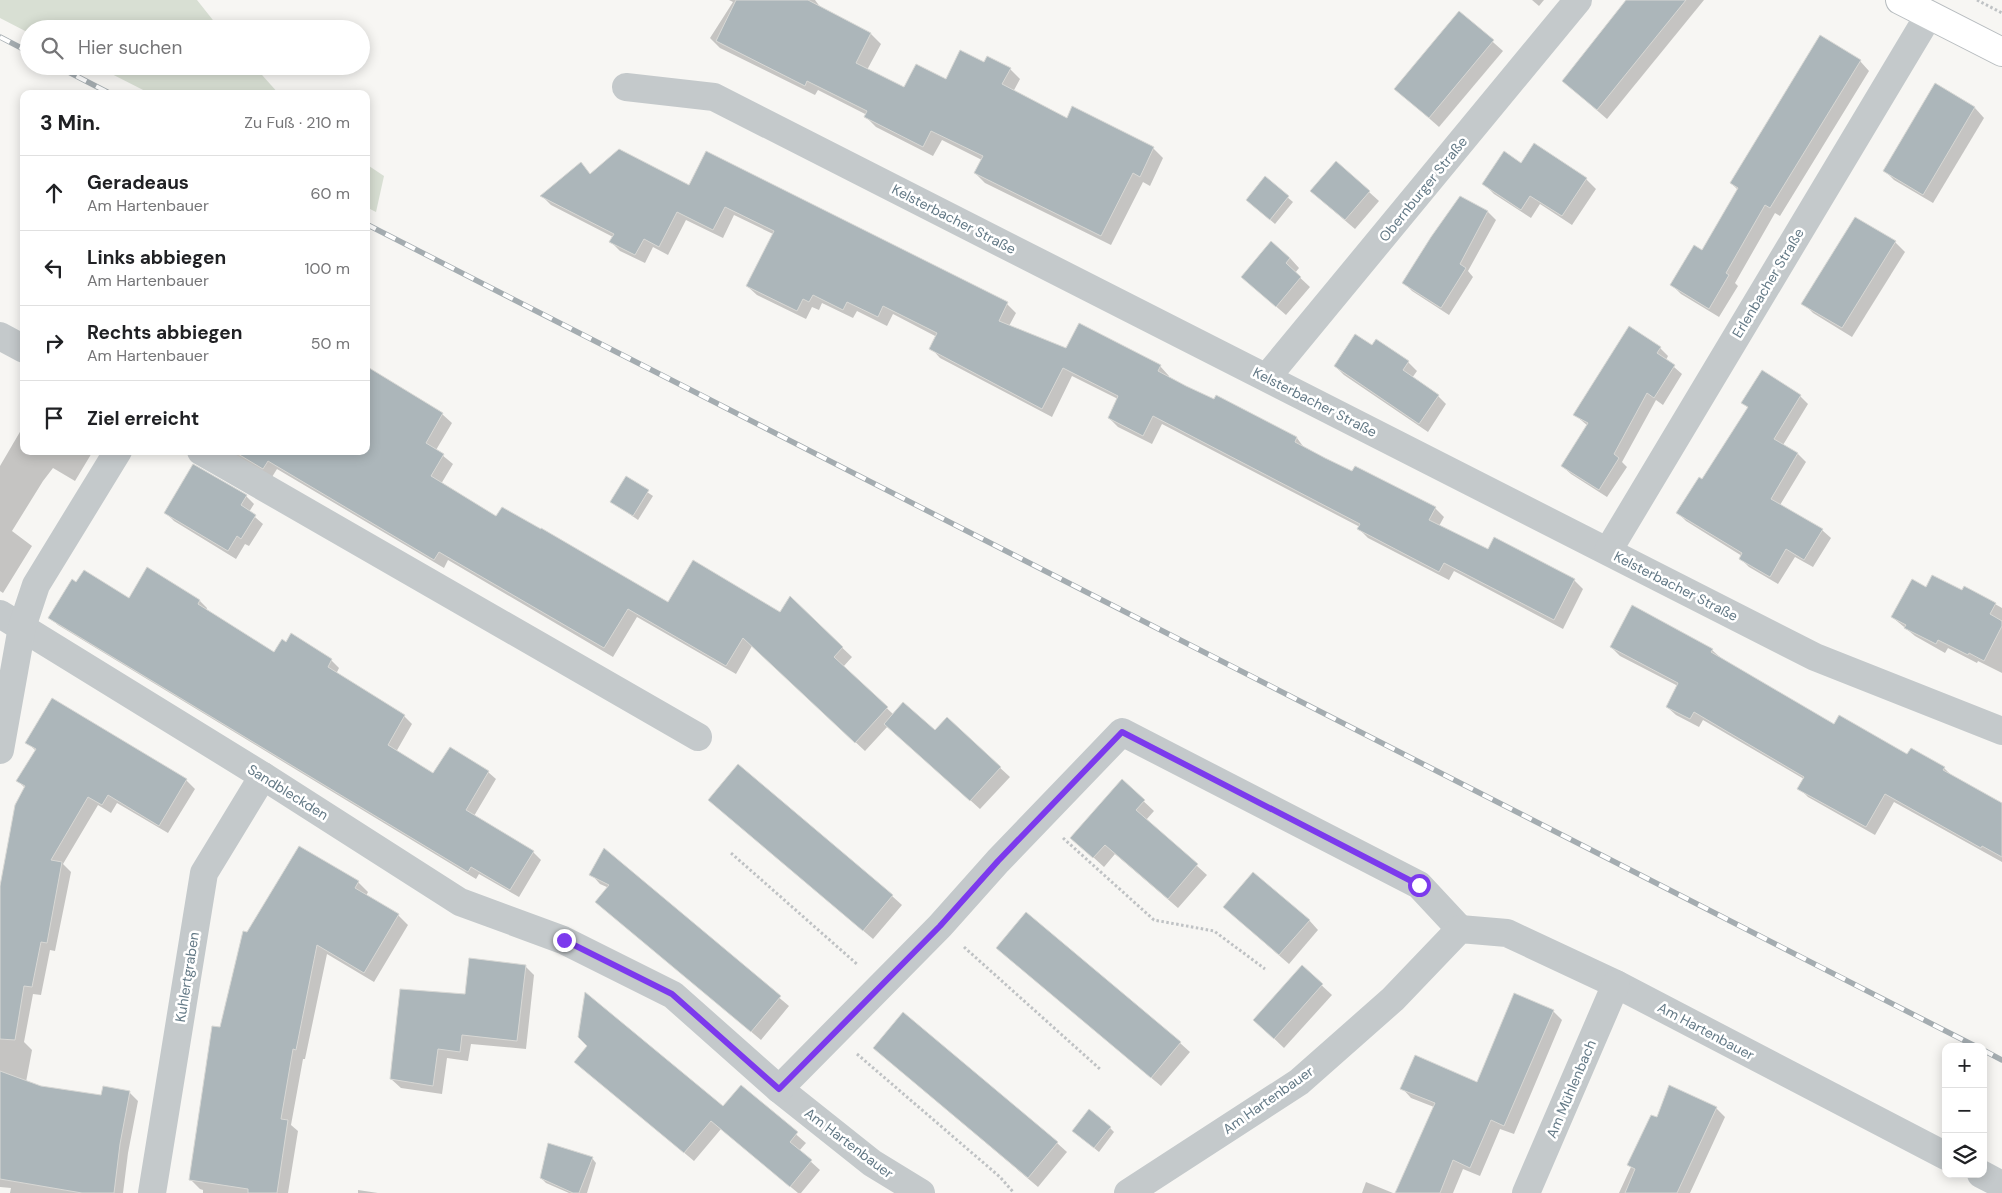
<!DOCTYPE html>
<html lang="de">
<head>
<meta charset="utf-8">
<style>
  :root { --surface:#fff; --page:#f2f2f2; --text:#202124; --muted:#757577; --line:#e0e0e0 }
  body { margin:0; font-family:"DM Sans",sans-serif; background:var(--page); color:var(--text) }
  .controls { position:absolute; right:15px; bottom:15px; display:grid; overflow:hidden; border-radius:10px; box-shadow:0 2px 12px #0003 }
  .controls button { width:45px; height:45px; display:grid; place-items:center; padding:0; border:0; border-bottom:1px solid var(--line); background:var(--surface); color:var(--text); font:25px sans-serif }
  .stop { position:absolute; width:15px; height:15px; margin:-11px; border:4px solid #7c3aed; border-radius:50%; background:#fff }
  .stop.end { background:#7c3aed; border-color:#fff; box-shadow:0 1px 5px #0008 }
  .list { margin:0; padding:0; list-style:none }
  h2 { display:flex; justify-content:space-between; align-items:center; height:65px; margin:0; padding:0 20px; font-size:21px }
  h2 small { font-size:16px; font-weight:400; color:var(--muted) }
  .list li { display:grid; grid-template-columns:32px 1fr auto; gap:15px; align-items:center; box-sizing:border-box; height:75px; padding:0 20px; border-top:1px solid var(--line) }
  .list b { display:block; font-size:19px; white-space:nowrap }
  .list p { margin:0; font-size:16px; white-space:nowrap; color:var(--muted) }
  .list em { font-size:16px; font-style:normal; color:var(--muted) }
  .icon { flex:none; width:28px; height:28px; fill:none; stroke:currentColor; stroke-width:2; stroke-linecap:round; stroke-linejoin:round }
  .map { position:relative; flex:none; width:2002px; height:1193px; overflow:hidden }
  .search { position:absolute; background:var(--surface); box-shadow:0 2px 12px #0003; left:20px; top:20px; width:350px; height:55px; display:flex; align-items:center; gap:12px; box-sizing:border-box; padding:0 18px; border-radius:28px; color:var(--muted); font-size:19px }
  .panel { position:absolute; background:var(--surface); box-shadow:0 2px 12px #0003; left:20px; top:90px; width:350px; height:365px; border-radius:10px }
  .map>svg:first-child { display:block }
</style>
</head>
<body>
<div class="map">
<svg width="2002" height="1193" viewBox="0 0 2002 1193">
  <rect width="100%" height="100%" fill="#f7f6f3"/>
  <!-- green -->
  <g fill="#d8dfd3">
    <path d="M 0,0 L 197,0 L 220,29 L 29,29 L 29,33 L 0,18 Z"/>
    <path d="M 96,66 L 254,66 L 279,94 L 151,94 Z"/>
    <path d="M 366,164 L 384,176 L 376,212 L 366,207 Z"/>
  </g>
  <!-- shadow -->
  <g fill="#0003">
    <path d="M 729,0 L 815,0 L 821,8 L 871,34 L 881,44 L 867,70 L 905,89 L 947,80 L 984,64 L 1010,69 L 1020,79 L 1013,92 L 1067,119 L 1153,148 L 1163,158 L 1150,186 L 1143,182 L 1111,245 L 985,183 L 975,173 L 982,160 L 942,140 L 933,156 L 876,127 L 866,117 L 867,115 L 818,90 L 815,95 L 720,48 L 710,38 L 733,2 Z"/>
    <path d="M 1532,0 L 1544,0 L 1539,6 Z"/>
    <path d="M 1628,0 L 1704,0 L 1607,119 L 1563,81 Z"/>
    <path d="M 1459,12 L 1503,51 L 1439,127 L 1396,89 Z"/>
    <path d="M 1860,61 L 1869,71 L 1780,216 L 1775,213 L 1735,283 L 1738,286 L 1719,317 L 1681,294 L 1671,284 L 1703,252 L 1738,190 L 1731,183 Z"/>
    <path d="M 1936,84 L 1975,108 L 1984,118 L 1933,203 L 1894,180 L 1885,171 Z"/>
    <path d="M 580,164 L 591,175 L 689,187 L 1007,304 L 1016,313 L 1009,326 L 1067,350 L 1160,366 L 1169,376 L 1168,378 L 1214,401 L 1216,397 L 1297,438 L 1305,449 L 1353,473 L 1435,508 L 1444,517 L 1439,526 L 1488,551 L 1574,580 L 1583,589 L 1563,629 L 1454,571 L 1449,580 L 1368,538 L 1359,529 L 1360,527 L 1162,424 L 1152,444 L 1118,427 L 1109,418 L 1118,399 L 1072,376 L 1052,417 L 940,358 L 931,348 L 937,337 L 893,314 L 887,326 L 857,311 L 853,318 L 822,303 L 819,310 L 812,307 L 806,319 L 757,295 L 747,286 L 773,234 L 734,215 L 723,238 L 686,220 L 668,255 L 653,247 L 645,263 L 620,251 L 611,242 L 613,237 L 551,205 L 542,196 Z"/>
    <path d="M 1522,165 L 1586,179 L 1596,189 L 1572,225 L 1540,204 L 1531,218 L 1494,194 L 1484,184 Z"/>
    <path d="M 1265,178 L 1293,202 L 1275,224 L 1252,205 Z"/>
    <path d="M 1369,192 L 1379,201 L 1355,229 L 1321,200 Z"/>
    <path d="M 1460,198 L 1488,212 L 1496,220 L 1468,271 L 1473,277 L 1449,315 L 1412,291 L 1404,283 Z"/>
    <path d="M 1895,242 L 1905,252 L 1852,337 L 1813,313 L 1803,303 Z"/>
    <path d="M 1290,258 L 1299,268 L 1295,273 L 1310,287 L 1286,315 L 1252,286 Z"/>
    <path d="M 1372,347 L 1408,362 L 1417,371 L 1412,378 L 1438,396 L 1446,404 L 1428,432 L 1344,375 L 1335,366 Z"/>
    <path d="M 1660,348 L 1668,356 L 1666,360 L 1682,374 L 1663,405 L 1656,400 L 1622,462 L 1627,467 L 1607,497 L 1571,474 L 1562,466 L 1588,426 L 1575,415 Z"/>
    <path d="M 1800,396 L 1808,404 L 1783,445 L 1798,454 L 1806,462 L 1780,505 L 1822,530 L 1831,538 L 1813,567 L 1795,557 L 1778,584 L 1749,567 L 1740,558 L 1742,556 L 1686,521 L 1678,513 L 1702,481 L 1749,409 L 1743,403 Z"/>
    <path d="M 442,414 L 452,423 L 436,450 L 453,464 L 441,484 L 497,518 L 668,604 L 780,614 L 790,598 L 852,657 L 843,667 L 894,715 L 935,732 L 947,719 L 1010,777 L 980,809 L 888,726 L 865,751 L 752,646 L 736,674 L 637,617 L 613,657 L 448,560 L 444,568 L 277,469 L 272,477 L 228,451 L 366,451 Z"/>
    <path d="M 24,425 L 24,451 L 93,451 L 75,481 L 53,468 L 43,481 L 12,531 L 32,546 L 3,593 L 0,591 L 0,466 Z"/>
    <path d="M 626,478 L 653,496 L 638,520 L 612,502 Z"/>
    <path d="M 246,496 L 254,504 L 249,512 L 263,524 L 249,546 L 245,544 L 236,559 L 174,521 L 166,513 Z"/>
    <path d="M 1965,587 L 2002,608 L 2002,673 L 1978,661 L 1977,663 L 1948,648 L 1945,653 L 1915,636 L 1892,617 L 1927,588 L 1963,592 Z"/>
    <path d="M 130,599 L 200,601 L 207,608 L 206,611 L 274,653 L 287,643 L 292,635 L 331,660 L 339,668 L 336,674 L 404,716 L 412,724 L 396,752 L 434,775 L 488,772 L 496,779 L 474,816 L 533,852 L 541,860 L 519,897 L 479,874 L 476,879 L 58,625 L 50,618 Z"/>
    <path d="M 1611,647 L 1712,650 L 1721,658 L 1834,726 L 1944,768 L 1952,776 L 2002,805 L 2002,862 L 1894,802 L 1875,835 L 1808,797 L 1799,788 L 1804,779 L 1703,720 L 1699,727 L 1676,715 L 1667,707 L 1678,686 L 1620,656 Z"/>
    <path d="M 27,742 L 186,780 L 195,789 L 168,833 L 117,803 L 111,813 L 98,805 L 63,864 L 71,872 L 55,951 L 50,950 L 41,995 L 33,994 L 24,1042 L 32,1050 L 26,1082 L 41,1088 L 102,1096 L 129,1092 L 138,1101 L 128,1153 L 123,1193 L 10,1193 L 11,1188 L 0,1187 L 0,894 L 25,788 L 17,780 L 36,751 Z"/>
    <path d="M 1122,781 L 1154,811 L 1146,820 L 1207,875 L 1178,908 L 1115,854 L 1104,867 L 1082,847 Z"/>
    <path d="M 709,800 L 892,896 L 902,905 L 873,939 Z"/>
    <path d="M 604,850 L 789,1006 L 761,1040 L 597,902 L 609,888 L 600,884 L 591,874 Z"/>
    <path d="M 358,882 L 368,892 L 366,896 L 398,915 L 408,925 L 374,982 L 327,954 L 305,1059 L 303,1059 L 291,1125 L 298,1131 L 288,1193 L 203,1193 L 203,1190 L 200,1189 L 190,1179 L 221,1028 L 248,933 Z"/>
    <path d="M 1234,916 L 1309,920 L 1318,930 L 1289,964 Z"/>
    <path d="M 1007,957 L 1180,1043 L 1190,1052 L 1161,1086 Z"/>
    <path d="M 525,966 L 534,975 L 526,1049 L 471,1044 L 468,1061 L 447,1058 L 442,1094 L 401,1088 L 391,1079 L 466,996 Z"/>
    <path d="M 1302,967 L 1332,995 L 1284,1048 L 1264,1029 Z"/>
    <path d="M 1553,1011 L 1562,1020 L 1514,1134 L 1500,1129 L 1480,1176 L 1463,1169 L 1453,1193 L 1396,1193 L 1434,1107 L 1411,1098 L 1402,1088 L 1478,1083 Z"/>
    <path d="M 884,1057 L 1057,1143 L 1067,1152 L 1038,1187 Z"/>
    <path d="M 576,1062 L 723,1108 L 741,1087 L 806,1143 L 799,1151 L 820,1170 L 801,1193 L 798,1193 L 721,1129 L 694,1161 Z"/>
    <path d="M 1716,1108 L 1725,1117 L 1690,1193 L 1619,1193 L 1631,1167 L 1629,1165 L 1657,1119 Z"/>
    <path d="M 1110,1128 L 1114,1132 L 1099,1152 L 1078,1135 Z"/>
    <path d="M 592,1158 L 596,1163 L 587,1193 L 569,1193 L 546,1183 L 541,1178 Z"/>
    <path d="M 1366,1182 L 1393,1193 L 1362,1193 Z"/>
    <path d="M 358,1190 L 378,1193 L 358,1193 Z"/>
  </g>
  <!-- building -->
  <g fill="#acb6ba" stroke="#d8d8d5">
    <path d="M 736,0 L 808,0 L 871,33 L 856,63 L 904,87 L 916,64 L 946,79 L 960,50 L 984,62 L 987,56 L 1011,68 L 1002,84 L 1067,118 L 1072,106 L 1154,147 L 1140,177 L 1133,173 L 1101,236 L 974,173 L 983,156 L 931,131 L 923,147 L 864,117 L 867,111 L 807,81 L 805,86 L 716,41 Z"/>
    <path d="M 1626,0 L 1686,0 L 1597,110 L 1562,81 Z"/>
    <path d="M 1459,11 L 1494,40 L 1429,118 L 1394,89 Z"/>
    <path d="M 1820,35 L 1861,60 L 1770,208 L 1765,205 L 1726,273 L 1729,275 L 1709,309 L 1670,285 L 1694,245 L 1702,250 L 1738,188 L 1730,183 Z"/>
    <path d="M 1935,83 L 1975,107 L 1923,195 L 1883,171 Z"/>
    <path d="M 1534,143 L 1587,178 L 1562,216 L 1530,196 L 1521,210 L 1482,184 L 1504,151 L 1521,163 Z"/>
    <path d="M 619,149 L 689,185 L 706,151 L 1008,302 L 999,321 L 1066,348 L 1079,323 L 1161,365 L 1158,371 L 1186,386 L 1214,399 L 1216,395 L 1297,437 L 1295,442 L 1325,458 L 1352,471 L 1355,466 L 1436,507 L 1429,520 L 1488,549 L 1494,537 L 1575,579 L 1554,620 L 1444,563 L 1439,572 L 1357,529 L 1360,524 L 1153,416 L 1143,436 L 1108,418 L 1118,396 L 1063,368 L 1042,409 L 929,349 L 937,333 L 883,306 L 878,317 L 847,302 L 843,310 L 813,295 L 809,302 L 803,299 L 797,311 L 746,286 L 774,231 L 725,207 L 713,230 L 677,212 L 659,247 L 644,239 L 635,255 L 609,242 L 614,234 L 540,196 L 581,162 L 590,174 Z"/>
    <path d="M 1336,161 L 1370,191 L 1345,220 L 1310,191 Z"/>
    <path d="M 1265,176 L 1289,196 L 1270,220 L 1246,200 Z"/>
    <path d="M 1460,196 L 1488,211 L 1460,264 L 1466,268 L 1441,308 L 1402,283 L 1431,237 Z"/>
    <path d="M 1855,217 L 1896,241 L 1842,328 L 1801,304 Z"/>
    <path d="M 1271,241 L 1290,258 L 1286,263 L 1301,277 L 1276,307 L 1241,277 Z"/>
    <path d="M 1629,326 L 1661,347 L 1657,353 L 1675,365 L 1654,398 L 1647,393 L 1614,454 L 1619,458 L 1599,490 L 1561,466 L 1588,423 L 1573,415 Z"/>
    <path d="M 1355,334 L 1372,345 L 1376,339 L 1409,361 L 1403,370 L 1439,395 L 1419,424 L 1334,366 Z"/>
    <path d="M 366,366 L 443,413 L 426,443 L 444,454 L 431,476 L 496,516 L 502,507 L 541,529 L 541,528 L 668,602 L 693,560 L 780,612 L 790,596 L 843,647 L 834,657 L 888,707 L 855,743 L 743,638 L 726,666 L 628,609 L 604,648 L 439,552 L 434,560 L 268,461 L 263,469 L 233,451 L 366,451 Z"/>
    <path d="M 1762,370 L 1801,395 L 1774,439 L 1798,453 L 1771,499 L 1823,529 L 1804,560 L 1786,549 L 1770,577 L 1739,559 L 1742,553 L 1676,513 L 1699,477 L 1702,479 L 1748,407 L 1741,403 Z"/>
    <path d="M 193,464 L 247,495 L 241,505 L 256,515 L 241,539 L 237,536 L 228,551 L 164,513 Z"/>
    <path d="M 626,476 L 649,490 L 633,516 L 610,502 Z"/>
    <path d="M 147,567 L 200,600 L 198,604 L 274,652 L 282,639 L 286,642 L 291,633 L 332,659 L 328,667 L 405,715 L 388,745 L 433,773 L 450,747 L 489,771 L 466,810 L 534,851 L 510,890 L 471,867 L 468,872 L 48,618 L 72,579 L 76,582 L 84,570 L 129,598 Z"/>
    <path d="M 1932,575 L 1962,590 L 1964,586 L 1996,603 L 1990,614 L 2002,621 L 2002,626 L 1984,661 L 1969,653 L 1968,655 L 1938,640 L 1936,644 L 1904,628 L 1906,625 L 1891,617 L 1912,579 L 1926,587 Z"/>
    <path d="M 1632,605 L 1713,649 L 1711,652 L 1834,724 L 1839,715 L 1907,754 L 1911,748 L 1945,767 L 1943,770 L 2002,803 L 2002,857 L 1982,846 L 1981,848 L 1885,794 L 1866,827 L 1797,789 L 1804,777 L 1694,712 L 1690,719 L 1666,707 L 1678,683 L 1610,647 Z"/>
    <path d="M 52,698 L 187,779 L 159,826 L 108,795 L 102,805 L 88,797 L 51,860 L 62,862 L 47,943 L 41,942 L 32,987 L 24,986 L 15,1040 L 0,1039 L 0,886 L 15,805 L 25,786 L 16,781 L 36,749 L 25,743 Z"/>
    <path d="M 903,702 L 935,730 L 947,717 L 1001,767 L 970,801 L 884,724 Z"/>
    <path d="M 738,764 L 893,895 L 863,931 L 708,800 Z"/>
    <path d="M 1122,779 L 1145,800 L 1136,810 L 1198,864 L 1168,899 L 1105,845 L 1093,858 L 1070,838 Z"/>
    <path d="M 299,846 L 359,881 L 355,888 L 399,914 L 364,973 L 317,945 L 296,1050 L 293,1049 L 281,1119 L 288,1120 L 277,1193 L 248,1193 L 248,1189 L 189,1180 L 212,1026 L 220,1027 L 243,931 L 247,932 Z"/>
    <path d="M 604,848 L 781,996 L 751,1032 L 595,902 L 609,885 L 589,875 Z"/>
    <path d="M 1253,872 L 1310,920 L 1279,955 L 1223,907 Z"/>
    <path d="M 1026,912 L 1181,1042 L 1151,1078 L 996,948 Z"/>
    <path d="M 469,958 L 526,965 L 517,1041 L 462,1035 L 460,1052 L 438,1049 L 433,1086 L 390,1079 L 400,989 L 465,994 Z"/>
    <path d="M 1302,965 L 1323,984 L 1274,1039 L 1253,1020 Z"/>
    <path d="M 585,992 L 723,1106 L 741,1085 L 798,1132 L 790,1142 L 812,1160 L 790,1187 L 711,1121 L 684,1153 L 574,1062 L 587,1046 L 578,1037 Z"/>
    <path d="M 1514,993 L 1554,1010 L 1504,1126 L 1491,1120 L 1470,1168 L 1453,1160 L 1440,1193 L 1395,1193 L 1435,1103 L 1400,1089 L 1415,1055 L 1477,1082 Z"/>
    <path d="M 903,1012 L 1058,1142 L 1028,1178 L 873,1048 Z"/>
    <path d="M 0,1071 L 41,1086 L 101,1095 L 103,1086 L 130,1091 L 120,1144 L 114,1193 L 82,1193 L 0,1179 Z"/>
    <path d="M 1669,1085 L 1717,1107 L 1677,1193 L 1625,1193 L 1635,1169 L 1627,1165 L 1651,1115 L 1657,1117 Z"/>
    <path d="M 1089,1109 L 1111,1127 L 1094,1148 L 1072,1131 Z"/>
    <path d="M 548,1143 L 593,1157 L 579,1193 L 573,1193 L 540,1178 Z"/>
  </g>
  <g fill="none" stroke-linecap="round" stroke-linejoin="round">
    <defs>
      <path id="major" d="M 1900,0 L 2002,52"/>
    </defs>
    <!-- major casing -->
    <use href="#major" stroke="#b7bcbf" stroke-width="30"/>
    <!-- path -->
    <g stroke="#bfc2c4" stroke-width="3" stroke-dasharray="2.5 2.5" stroke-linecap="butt">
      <path d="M 1977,0 L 2002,13"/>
      <path d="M 1063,838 L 1154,920 L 1214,931 L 1265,969"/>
      <path d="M 731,853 L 858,965"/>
      <path d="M 964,947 L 1101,1070"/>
      <path d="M 857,1054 L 1000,1177 L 1014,1193"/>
    </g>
    <!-- minor -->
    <g stroke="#c4c9cb" stroke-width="28">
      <path d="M 626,87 L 714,97 L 1815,657 L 2002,731"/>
      <path d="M 0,336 L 24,349"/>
      <path d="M 1267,377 L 1578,0"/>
      <path d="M 201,451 L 698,737"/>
      <path d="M 1608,551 L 1929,15"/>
      <path d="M 0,614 L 263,776 L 460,902 L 563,940 L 673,995 L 779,1089 L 872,1163 L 921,1193"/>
      <path d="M 0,750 L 22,627 L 36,585 L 118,451"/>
      <path d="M 779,1089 L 940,926 L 998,861 L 1122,732 L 1419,885 L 1460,929"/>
      <path d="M 1981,1174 L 2002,1185"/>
      <path d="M 152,1193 L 204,873 L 263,776"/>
      <path d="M 1128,1193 L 1299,1082 L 1393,999 L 1460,929 L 1507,933 L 1616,984 L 1946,1156"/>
      <path d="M 1526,1193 L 1616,984"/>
    </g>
    <!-- major -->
    <use href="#major" stroke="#fff" stroke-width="28"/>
    <defs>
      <g id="rail">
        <path d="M 0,37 L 29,52"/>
        <path d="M 57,66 L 111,94"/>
        <path d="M 366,224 L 1977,1047"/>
        <path d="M 1983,1050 L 2002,1060"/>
      </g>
    </defs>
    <!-- rail casing -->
    <use href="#rail" stroke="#a4acb0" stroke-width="5.5"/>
    <!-- rail -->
    <use href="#rail" stroke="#fff" stroke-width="4" stroke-dasharray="11" stroke-linecap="butt"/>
  </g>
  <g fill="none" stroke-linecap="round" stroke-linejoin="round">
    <!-- route -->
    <path stroke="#7c3aed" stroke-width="6" d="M 564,940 L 672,994 L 779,1089 L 940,926 L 998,861 L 1122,732 L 1419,885"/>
  </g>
  <g text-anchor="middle" stroke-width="5" stroke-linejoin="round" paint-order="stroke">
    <!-- street labels -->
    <g font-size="14" fill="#637986" stroke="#fff">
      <text transform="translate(1423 189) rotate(-51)" y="5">Obernburger Straße</text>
      <text transform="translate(954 219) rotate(27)" y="5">Kelsterbacher Straße</text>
      <text transform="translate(1768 283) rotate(-59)" y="5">Erlenbacher Straße</text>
      <text transform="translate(1315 402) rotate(27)" y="5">Kelsterbacher Straße</text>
      <text transform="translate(1676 586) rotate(27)" y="5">Kelsterbacher Straße</text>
      <text transform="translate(288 792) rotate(32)" y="5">Sandbleckden</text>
      <text transform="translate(187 977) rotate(-81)" y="5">Kuhlertgraben</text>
      <text transform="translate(1706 1031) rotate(28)" y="5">Am Hartenbauer</text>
      <text transform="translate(1571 1089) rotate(-67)" y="5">Am Mühlenbach</text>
      <text transform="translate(1268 1100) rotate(-35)" y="5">Am Hartenbauer</text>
      <text transform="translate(849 1143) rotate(37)" y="5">Am Hartenbauer</text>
    </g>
  </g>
</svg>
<div class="controls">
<button>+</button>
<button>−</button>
<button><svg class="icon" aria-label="layers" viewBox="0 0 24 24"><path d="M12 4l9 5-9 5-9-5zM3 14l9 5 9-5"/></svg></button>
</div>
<div class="stop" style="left:1419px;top:885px"></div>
<div class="stop end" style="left:564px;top:940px"></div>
<div class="search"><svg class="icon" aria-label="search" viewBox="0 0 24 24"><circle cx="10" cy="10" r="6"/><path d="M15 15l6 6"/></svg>Hier suchen</div>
<section class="panel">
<h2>3 Min.<small>Zu Fuß · 210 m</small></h2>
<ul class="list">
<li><svg class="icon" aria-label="ahead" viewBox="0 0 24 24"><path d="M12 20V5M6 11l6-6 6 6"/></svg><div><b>Geradeaus</b><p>Am Hartenbauer</p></div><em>60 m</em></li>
<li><svg class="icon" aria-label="left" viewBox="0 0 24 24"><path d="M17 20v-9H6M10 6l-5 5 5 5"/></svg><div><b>Links abbiegen</b><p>Am Hartenbauer</p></div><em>100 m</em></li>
<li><svg class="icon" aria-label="right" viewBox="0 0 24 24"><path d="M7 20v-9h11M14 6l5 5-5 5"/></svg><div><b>Rechts abbiegen</b><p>Am Hartenbauer</p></div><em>50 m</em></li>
<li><svg class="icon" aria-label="arrive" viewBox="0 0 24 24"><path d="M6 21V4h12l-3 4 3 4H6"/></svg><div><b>Ziel erreicht</b></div></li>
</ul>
</section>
</div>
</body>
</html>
